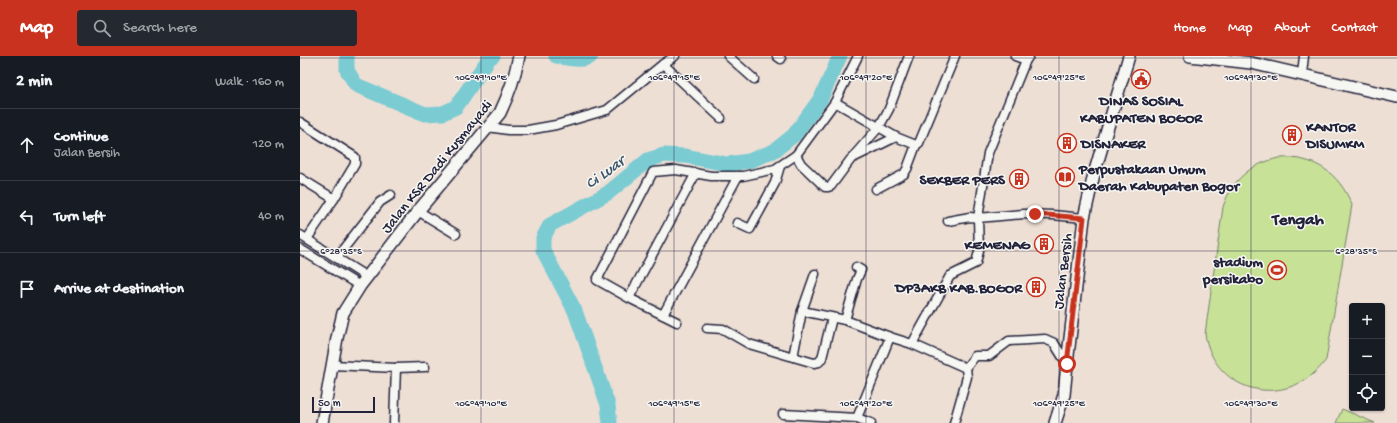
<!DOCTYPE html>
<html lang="en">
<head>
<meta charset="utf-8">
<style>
  :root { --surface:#171b24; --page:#242831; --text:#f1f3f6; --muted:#9ea1a6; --line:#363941; --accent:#c8321e }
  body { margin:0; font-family:"Gochi Hand",sans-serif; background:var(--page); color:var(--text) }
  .controls { position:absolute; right:12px; bottom:12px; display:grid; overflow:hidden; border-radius:4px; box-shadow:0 1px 3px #0004 }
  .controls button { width:36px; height:36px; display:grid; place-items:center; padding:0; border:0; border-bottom:1px solid var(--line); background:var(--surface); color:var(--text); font:20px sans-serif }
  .scale { position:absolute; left:12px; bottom:10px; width:63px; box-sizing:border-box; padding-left:4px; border:2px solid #22223b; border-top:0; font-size:11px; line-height:14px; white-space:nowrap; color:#22223b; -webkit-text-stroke:3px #f6f6f2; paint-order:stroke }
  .stop { position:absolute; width:12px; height:12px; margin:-9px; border:3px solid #c8321e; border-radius:50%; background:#fff }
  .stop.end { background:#c8321e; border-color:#fff; box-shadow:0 1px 4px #0008 }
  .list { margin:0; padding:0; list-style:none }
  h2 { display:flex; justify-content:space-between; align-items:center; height:52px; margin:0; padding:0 16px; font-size:17px }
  h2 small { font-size:13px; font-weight:400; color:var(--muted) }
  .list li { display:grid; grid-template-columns:26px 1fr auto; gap:12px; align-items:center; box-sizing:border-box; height:72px; padding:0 16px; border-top:1px solid var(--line) }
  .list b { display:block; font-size:15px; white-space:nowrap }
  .list p { margin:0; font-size:13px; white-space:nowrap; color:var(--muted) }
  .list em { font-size:13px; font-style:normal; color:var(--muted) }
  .icon { flex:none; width:22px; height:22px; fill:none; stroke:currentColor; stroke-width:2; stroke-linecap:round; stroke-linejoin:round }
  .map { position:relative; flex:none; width:1097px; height:367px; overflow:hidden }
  header { display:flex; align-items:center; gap:24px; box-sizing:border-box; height:56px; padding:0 20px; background:var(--accent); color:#fff }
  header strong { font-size:19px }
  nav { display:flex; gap:22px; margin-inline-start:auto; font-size:14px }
  .search { width:280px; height:36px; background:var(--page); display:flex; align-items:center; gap:10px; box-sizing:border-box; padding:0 14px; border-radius:4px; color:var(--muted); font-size:15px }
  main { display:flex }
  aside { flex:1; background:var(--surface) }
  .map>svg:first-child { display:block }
</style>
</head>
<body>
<header>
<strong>Map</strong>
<div class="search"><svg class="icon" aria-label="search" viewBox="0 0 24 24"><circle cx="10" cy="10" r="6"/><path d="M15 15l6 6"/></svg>Search here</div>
<nav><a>Home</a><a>Map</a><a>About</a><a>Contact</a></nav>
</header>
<main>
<aside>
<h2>2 min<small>Walk · 160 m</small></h2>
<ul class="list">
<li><svg class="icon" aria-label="ahead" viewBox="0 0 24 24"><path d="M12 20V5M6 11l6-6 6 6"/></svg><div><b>Continue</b><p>Jalan Bersih</p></div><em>120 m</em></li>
<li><svg class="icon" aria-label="left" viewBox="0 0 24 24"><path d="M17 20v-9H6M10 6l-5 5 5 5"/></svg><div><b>Turn left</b></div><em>40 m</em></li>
<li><svg class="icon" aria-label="arrive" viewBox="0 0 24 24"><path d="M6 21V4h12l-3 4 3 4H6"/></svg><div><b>Arrive at destination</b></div></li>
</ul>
</aside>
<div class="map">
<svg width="1097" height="367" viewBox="0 0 1097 367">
  <rect width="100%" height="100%" fill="#eedfd5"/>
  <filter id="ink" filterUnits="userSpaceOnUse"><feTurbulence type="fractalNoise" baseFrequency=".025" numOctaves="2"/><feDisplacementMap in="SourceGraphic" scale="8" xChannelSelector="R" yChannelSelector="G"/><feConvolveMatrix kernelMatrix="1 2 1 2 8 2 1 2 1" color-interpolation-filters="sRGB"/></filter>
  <g filter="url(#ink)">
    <!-- green -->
    <g fill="#c7e197" stroke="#748269">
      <path d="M 979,102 C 1015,100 1039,117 1052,149 L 1026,304 C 990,354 915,340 905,278 L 923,151 C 932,124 950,108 979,102 Z"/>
      <path d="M 1042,353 L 1075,367 L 1036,367 Z"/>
    </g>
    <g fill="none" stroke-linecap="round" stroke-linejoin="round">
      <!-- river -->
      <g stroke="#7acbd2" stroke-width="15">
        <path d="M 47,0 L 47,14 L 56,29 L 125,58 L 143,57 L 156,51 L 190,1 L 193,0"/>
        <path d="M 256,0 C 266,2 281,6 291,0"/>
        <path d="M 310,367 L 308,349 L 275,255 L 243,194 L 243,182 L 250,169 L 308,137 L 348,104 L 364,99 L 385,100 L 427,108 L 449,105 L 474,95 L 494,79 L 521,42 L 540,0"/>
      </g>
      <defs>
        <g id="street">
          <path d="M 428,0 L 454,23"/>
          <path d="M 477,0 L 481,3"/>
          <path d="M 558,0 L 535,46 L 496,99 L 501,108 L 525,131 L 528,131 L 531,130 L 551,103 L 579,71 L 589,53 L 609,0"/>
          <path d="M 715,0 L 726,4"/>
          <path d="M 363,8 L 421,62"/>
          <path d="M 1002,18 L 1004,0"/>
          <path d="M 535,46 L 596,81"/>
          <path d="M 0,66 L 55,101 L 55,108 L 34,143 L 7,183"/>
          <path d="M 188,71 L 208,74 L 228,74 L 256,69 L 307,54 L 363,8 L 375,0"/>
          <path d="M 555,101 L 596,81 L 616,89 L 619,87 L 655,0"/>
          <path d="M 0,122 L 34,143"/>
          <path d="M 576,133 L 604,118 L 607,113 L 616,89"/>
          <path d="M 118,155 L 156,178"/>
          <path d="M 648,165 L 670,161 L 678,162 L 724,158 L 752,159 L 784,162"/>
          <path d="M 437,167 L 450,173 L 475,127 L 480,110"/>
          <path d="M 0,179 L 67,221"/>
          <path d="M 0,193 L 60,230"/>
          <path d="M 37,201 L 80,146 L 91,139"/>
          <path d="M 329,242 L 396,117"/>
          <path d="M 502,255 L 545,264 L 590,281 L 612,288 L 666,312 L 667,321 L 654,367"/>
          <path d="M 363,259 L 438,120"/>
          <path d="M 545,264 L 557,223 L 561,214 L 556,211"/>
          <path d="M 377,266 L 329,242 L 297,224 L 353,116 L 376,114 L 411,120 L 443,120 L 475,113 L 496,99"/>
          <path d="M 407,272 L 423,273 L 449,288 L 514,307 L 519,306 L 522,302 L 532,262"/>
          <path d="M 612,288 L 650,220 L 676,207 L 679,195 L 678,162 L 688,97 L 726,4 L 729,0"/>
          <path d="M 493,301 L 502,255 L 515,218"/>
          <path d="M 32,309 L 96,312 L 125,311"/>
          <path d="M 666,312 L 675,300 L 689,300 L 709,285 L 745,283 L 754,287 L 767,308"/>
          <path d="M 483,358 L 557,362 L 590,281"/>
          <path d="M 557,362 L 571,367"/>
          <path d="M 94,367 L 96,312"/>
        </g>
        <g id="secondary">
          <path d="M 890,0 L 951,7 L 1097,41"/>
          <path d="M 22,367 L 37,282 L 43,257 L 60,230 L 118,155 L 200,57 C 209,38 215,21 219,0"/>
          <path d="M 755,367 L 764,339 L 767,308 L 784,162 L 794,118 L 829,0"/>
        </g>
      </defs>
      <!-- street casing -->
      <use href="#street" stroke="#22223b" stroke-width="11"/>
      <!-- secondary casing -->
      <use href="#secondary" stroke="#22223b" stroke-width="14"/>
      <!-- street -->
      <use href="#street" stroke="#f6f6f2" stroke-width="8"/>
      <!-- secondary -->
      <use href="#secondary" stroke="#f6f6f2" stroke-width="11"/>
    </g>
  </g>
  <g fill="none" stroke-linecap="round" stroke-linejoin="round" filter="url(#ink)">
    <!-- route -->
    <path stroke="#c8321e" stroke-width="5" d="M 735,158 L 784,162 L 767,308"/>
  </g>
  <!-- ticks -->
  <path fill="none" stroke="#22223b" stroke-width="1" stroke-opacity="0.45" d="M 181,0 L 181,367M 374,0 L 374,367M 566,0 L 566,367M 759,0 L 759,367M 951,0 L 951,367M 0,2 L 1097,2M 0,195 L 1097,195"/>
  <!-- icons -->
  <defs>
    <symbol id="civic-ring" viewBox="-11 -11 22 22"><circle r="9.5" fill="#f6f6f2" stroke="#c8321e" stroke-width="1.5"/><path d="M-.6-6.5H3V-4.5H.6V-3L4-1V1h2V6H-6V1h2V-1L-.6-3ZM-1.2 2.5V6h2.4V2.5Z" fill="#c8321e"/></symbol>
    <symbol id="building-ring" viewBox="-11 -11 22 22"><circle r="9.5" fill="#f6f6f2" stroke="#c8321e" stroke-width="1.5"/><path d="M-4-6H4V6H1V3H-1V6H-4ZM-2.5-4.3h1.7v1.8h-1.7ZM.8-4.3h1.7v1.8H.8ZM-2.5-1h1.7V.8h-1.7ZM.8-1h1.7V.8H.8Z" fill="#c8321e"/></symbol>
    <symbol id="library-ring" viewBox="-11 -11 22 22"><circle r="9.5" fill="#f6f6f2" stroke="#c8321e" stroke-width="1.5"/><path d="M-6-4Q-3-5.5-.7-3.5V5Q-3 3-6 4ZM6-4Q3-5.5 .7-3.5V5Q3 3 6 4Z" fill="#c8321e"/></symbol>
    <symbol id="stadium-ring" viewBox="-11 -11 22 22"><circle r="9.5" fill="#f6f6f2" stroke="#c8321e" stroke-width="1.5"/><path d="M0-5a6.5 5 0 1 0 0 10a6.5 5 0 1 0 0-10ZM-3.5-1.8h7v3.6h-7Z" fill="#c8321e"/></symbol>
  </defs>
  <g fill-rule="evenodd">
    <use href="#civic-ring" x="830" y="12" width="22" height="22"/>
    <use href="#building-ring" x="981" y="68" width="22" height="22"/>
    <use href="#building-ring" x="756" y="76" width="22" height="22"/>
    <use href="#library-ring" x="754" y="110" width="22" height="22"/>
    <use href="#building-ring" x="708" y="112" width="22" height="22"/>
    <use href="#building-ring" x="733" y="177" width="22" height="22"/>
    <use href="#stadium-ring" x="966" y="203" width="22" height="22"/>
    <use href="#building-ring" x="725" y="220" width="22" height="22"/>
  </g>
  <g text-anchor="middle" stroke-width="3" stroke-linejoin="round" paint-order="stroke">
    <!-- poi labels -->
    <g font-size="15" font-weight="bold" fill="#22223b" stroke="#f6f6f2" text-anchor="end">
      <text x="841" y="49" text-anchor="middle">DINAS SOSIAL<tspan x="841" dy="17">KABUPATEN BOGOR</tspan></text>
      <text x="1006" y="75" text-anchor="start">KANTOR<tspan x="1006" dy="17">DISUMKM</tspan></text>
      <text x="781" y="92" text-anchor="start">DISNAKER</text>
      <text x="779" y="117" text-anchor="start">Perpustakaan Umum<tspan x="779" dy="17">Daerah Kabupaten Bogor</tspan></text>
      <text x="705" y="128">SEKBER PERS</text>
      <text x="730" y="193">KEMENAG</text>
      <text x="963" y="210">stadium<tspan x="963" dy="17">persikabo</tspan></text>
      <text x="722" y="236">DP3AKB KAB.BOGOR</text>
    </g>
    <!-- street labels -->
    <g font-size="15" fill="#22223b" stroke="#f6f6f2">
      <text transform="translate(136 110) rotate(-51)" y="5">Jalan KSR Dadi Kusmayadi</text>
      <text transform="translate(762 215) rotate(-83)" y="5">Jalan Bersih</text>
    </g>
    <!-- water labels -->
    <g font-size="16" font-style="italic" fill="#3c5568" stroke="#f6f6f2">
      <text transform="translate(304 115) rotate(-36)" y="6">Ci Luar</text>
    </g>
    <!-- quarter labels -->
    <g font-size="17" font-weight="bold" fill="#22223b" stroke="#f6f6f2">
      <text x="998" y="168">Tengah</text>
    </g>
  </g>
  <g font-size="10" text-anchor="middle" fill="#22223b" stroke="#f6f6f2" stroke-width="3" stroke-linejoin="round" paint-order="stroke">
    <text x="181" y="24">106°49'10"E</text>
    <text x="374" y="24">106°49'15"E</text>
    <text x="566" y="24">106°49'20"E</text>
    <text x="759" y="24">106°49'25"E</text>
    <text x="951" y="24">106°49'30"E</text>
    <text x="41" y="198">6°28'35"S</text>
    <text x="1056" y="198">6°28'35"S</text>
    <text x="181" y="350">106°49'10"E</text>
    <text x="374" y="350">106°49'15"E</text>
    <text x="566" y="350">106°49'20"E</text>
    <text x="759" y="350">106°49'25"E</text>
    <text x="951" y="350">106°49'30"E</text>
  </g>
</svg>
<div class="controls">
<button>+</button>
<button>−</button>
<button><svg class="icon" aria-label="locate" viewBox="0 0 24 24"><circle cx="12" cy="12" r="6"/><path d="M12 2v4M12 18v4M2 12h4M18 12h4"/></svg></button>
</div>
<div class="scale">50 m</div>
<div class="stop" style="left:767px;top:308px"></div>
<div class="stop end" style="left:735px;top:158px"></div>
</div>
</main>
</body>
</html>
